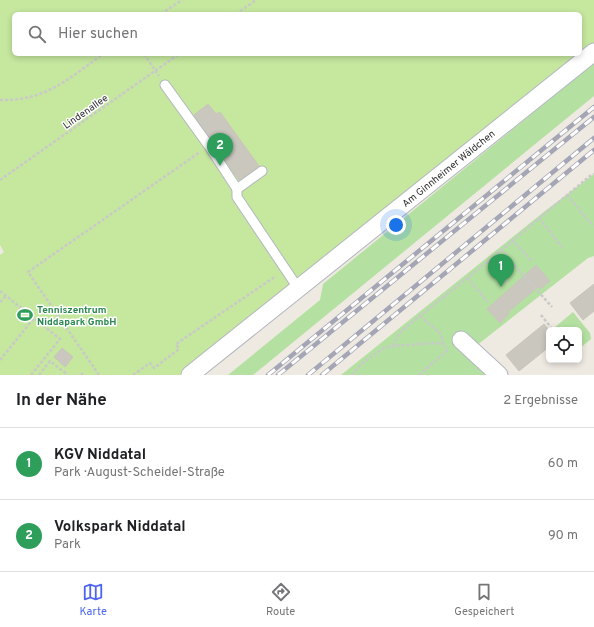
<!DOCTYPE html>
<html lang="de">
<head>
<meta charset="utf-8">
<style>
  :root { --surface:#fff; --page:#f2f2f2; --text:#202124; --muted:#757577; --line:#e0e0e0; --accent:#4c64f0 }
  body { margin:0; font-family:Overpass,sans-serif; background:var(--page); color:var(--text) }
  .controls { position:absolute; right:12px; bottom:12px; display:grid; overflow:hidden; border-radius:6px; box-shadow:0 2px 6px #0003 }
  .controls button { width:36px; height:36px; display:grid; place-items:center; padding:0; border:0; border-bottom:1px solid var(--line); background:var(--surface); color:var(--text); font:20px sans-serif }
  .you { position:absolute; left:396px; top:225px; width:14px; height:14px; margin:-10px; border:3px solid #fff; border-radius:50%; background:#1a73e8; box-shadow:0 0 0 6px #1a73e833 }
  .badge { display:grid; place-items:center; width:26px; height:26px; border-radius:50%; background:var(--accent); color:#fff; font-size:13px; font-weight:700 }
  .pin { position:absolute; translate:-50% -33px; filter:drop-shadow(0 1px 2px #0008) }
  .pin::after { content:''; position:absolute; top:21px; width:14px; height:12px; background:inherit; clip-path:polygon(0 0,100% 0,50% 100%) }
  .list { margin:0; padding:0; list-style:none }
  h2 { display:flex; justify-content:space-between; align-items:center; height:52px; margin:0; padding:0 16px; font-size:17px }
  h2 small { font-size:13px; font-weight:400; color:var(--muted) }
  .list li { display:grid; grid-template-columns:26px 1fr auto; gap:12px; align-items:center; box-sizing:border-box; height:72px; padding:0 16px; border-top:1px solid var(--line) }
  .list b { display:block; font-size:15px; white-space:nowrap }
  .list p { margin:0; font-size:13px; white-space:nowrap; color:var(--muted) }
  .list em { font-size:13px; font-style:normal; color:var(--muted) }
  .icon { flex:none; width:22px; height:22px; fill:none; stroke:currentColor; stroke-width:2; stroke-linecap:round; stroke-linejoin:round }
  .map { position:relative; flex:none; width:594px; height:375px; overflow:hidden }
  .search { position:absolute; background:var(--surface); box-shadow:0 2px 6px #0003; left:12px; right:12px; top:12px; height:44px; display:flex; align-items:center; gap:10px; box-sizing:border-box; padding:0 14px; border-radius:6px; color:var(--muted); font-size:15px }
  .sheet { height:196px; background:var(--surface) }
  nav { display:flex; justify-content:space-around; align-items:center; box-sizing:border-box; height:56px; border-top:1px solid var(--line); background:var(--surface); font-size:11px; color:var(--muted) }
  nav a { display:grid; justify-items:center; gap:2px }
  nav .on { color:var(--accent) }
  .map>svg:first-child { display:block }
</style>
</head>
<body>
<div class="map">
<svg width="594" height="375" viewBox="0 0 594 375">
  <rect width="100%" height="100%" fill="#eee9e1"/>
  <!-- green -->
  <g fill="#b4e1a2">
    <path d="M 594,63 L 594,96 L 253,375 L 228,375 L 320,300 L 323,284 Z"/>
    <path d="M 594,174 L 594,256 L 588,258 L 467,353 L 489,375 L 341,375 L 545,211 Z"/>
    <path d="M 573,312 L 590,333 L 591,339 L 579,349 L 579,330 L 556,330 L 554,328 Z"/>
  </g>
  <!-- pitch -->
  <path fill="#c5e79e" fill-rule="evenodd" d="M 0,0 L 594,0 L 594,48 L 339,247 L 180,375 L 0,375 L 0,255 L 4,252 L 0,245 ZM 14,14 L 580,14 L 580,54 L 14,54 Z"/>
  <!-- building -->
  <g fill="#cac7bf" stroke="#cac5bb">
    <path d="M 208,104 L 216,114 L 220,112 L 259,166 L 239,180 L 194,115 Z"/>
    <path d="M 536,265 L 550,281 L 540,289 L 538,287 L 508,312 L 509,314 L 500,323 L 487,309 Z"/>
    <path d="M 594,284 L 594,311 L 583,320 L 570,303 Z"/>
    <path d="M 544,324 L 549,330 L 549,347 L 519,371 L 506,355 Z"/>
    <path d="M 62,348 L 73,357 L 65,367 L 54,357 Z"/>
  </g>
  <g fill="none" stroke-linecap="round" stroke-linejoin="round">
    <defs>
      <g id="service">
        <path d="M 165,85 L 209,146 L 237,189 L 262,171"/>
        <path d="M 237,189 L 237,197 L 298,288"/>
      </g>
      <g id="minor">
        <path d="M 461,340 L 499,375"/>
        <path d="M 190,375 L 594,52"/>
      </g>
    </defs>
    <!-- service casing -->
    <use href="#service" stroke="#b4b7c0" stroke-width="11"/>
    <!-- minor casing -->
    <use href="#minor" stroke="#b4b7c0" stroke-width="19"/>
    <!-- path -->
    <g stroke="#c9c9c9" stroke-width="2.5" stroke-dasharray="3 2" stroke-linecap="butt">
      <path d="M 161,14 L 182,0"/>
      <path d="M 236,14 L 256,0"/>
      <path d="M 144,54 L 159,76"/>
      <path d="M 0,100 C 46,101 68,79 103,54"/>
      <path d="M 0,180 L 179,54"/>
      <path d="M 567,195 L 593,226"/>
      <path d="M 539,218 L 562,247"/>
      <path d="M 512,240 L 532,261"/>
      <path d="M 501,250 L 552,307"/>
      <path d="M 488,261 L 507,284"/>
      <path d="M 467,278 L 488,302"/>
      <path d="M 0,291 L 60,339 L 31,375"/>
      <path d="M 0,302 L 6,296"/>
      <path d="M 541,315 L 553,330"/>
      <path d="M 420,316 L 441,334 L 443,344"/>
      <path d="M 569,330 L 569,325"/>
      <path d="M 393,346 L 399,333 L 476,271 L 590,176 L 594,174"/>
      <path d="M 0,360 L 34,318"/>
      <path d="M 39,375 L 50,361 L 68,375"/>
      <path d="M 81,375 L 83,373"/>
      <path d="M 99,375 L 28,272 L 200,152"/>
      <path d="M 133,375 L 150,363 L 154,368 L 179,349 L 176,344 L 276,276"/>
      <path d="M 352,375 L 362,363 L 384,348 L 393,346 L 435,343 L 443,344 L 447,348"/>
      <path d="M 419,375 L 449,349"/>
    </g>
    <!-- service -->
    <use href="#service" stroke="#fff" stroke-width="9"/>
    <!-- minor -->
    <use href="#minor" stroke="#fff" stroke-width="17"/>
    <defs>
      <g id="rail">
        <path d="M 268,375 L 594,107"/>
        <path d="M 278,375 L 594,117"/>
        <path d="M 308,375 L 594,138"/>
        <path d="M 322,375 L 594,150"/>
      </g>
    </defs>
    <!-- rail casing -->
    <use href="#rail" stroke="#a4a6b6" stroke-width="4.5"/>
    <!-- rail -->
    <use href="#rail" stroke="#fff" stroke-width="3" stroke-dasharray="9" stroke-linecap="butt"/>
  </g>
  <!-- icons -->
  <defs>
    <symbol id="stadium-bare" viewBox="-9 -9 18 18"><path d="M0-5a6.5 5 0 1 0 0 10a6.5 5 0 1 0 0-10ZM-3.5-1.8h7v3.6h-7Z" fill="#2e9e5b" stroke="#fff" stroke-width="2.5" paint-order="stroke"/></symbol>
  </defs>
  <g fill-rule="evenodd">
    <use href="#stadium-bare" x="14" y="304" width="22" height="22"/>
  </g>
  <g text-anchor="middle" stroke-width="3" stroke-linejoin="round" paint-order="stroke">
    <!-- street labels -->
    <g font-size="10" fill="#2e2e2e" stroke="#fff">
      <text transform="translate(85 111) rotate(-35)" y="4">Lindenallee</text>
      <text transform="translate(448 168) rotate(-39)" y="4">Am Ginnheimer Wäldchen</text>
    </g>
    <!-- leisure labels -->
    <g font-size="10" font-weight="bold" fill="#27864d" stroke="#fff" text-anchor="start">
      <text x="37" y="313">Tenniszentrum<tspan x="37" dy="12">Niddapark GmbH</tspan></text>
    </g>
  </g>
</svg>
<div class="controls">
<button><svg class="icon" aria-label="locate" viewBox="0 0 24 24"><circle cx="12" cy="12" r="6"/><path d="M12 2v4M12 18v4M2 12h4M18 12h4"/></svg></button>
</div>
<div class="you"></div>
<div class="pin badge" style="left:501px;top:287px;background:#2e9e5b">1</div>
<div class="pin badge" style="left:220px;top:166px;background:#2e9e5b">2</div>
<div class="search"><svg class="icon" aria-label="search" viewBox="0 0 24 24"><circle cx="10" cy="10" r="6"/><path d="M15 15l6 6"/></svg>Hier suchen</div>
</div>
<section class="sheet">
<h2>In der Nähe<small>2 Ergebnisse</small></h2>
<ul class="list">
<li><span class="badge" style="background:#2e9e5b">1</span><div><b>KGV Niddatal</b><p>Park · August-Scheidel-Straße</p></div><em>60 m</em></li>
<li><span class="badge" style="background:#2e9e5b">2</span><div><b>Volkspark Niddatal</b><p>Park</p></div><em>90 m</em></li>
</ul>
</section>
<nav>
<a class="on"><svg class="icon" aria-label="map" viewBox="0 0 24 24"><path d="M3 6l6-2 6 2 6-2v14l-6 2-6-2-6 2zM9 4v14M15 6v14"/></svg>Karte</a>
<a><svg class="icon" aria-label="directions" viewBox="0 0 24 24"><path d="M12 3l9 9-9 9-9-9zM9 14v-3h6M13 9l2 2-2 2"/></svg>Route</a>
<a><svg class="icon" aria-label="saved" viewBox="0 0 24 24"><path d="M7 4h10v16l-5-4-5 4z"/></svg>Gespeichert</a>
</nav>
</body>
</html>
